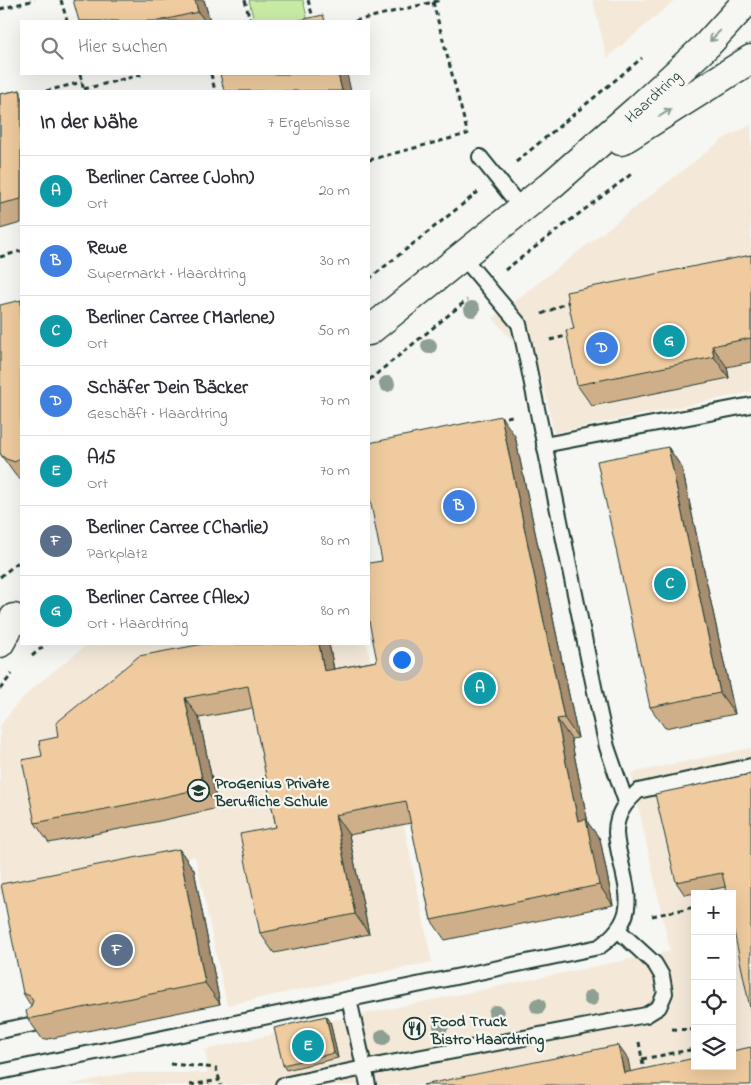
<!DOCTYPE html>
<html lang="de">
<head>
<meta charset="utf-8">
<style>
  :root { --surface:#fff; --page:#f2f2f3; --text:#2b2b33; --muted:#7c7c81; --line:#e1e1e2; --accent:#1f3d34 }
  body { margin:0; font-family:"Indie Flower",sans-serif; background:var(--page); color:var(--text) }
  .controls { position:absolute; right:15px; bottom:15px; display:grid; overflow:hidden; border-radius:0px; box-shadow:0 5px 20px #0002 }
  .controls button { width:45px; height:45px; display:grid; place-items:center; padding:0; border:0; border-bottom:1px solid var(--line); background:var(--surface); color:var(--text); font:25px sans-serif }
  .you { position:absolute; left:401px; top:659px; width:18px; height:18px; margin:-12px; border:4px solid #fff; border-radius:50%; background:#1a73e8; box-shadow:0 0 0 8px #1a73e833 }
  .badge { display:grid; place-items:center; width:32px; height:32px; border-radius:50%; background:var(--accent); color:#fff; font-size:16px; font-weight:700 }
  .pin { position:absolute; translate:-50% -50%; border:2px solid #fff; box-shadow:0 1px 5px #0006 }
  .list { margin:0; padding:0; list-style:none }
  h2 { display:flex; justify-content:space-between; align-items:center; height:65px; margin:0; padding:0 20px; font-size:21px }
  h2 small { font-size:16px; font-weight:400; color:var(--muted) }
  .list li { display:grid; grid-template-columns:32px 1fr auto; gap:15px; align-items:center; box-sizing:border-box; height:70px; padding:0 20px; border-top:1px solid var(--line) }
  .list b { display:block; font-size:19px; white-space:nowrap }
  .list p { margin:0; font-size:16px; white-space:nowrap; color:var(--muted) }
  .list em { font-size:16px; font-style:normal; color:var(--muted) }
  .icon { flex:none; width:28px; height:28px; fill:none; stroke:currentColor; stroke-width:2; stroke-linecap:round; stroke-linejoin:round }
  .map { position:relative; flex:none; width:751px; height:1085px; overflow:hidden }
  .search { position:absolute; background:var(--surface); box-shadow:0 5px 20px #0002; left:20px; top:20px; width:350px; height:55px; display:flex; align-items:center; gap:12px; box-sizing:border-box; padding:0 18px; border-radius:0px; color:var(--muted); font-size:19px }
  .panel { position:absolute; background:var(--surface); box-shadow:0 5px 20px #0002; left:20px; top:90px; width:350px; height:555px; border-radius:0px }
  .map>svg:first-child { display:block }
</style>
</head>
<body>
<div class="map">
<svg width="751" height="1085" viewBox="0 0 751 1085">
  <rect width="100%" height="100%" fill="#f6f6f2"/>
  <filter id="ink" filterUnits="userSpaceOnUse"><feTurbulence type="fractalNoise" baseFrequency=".02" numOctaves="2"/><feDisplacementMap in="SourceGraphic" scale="10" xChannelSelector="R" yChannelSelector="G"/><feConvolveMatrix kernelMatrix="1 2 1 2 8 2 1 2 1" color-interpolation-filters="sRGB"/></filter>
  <g filter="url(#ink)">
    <!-- built -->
    <g fill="#f4e9d9" fill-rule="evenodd">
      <path d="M 593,0 L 675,0 L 607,58 Z"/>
      <path d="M 751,125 L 751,392 L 554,433 L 541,375 L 493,318 L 723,139 Z"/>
      <path d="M 88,644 L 367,644 L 432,962 L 227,1005 L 195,856 L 0,895 L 0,726 L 15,706 L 35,686 Z"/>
      <path d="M 751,748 L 751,1085 L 68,1085 L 125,1073 L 207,1073 L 207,1060 L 205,1050 L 330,1021 L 670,951 L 631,773 ZM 695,894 L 732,894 L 732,1066 L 695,1066 Z"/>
    </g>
    <!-- green -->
    <path fill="#c8eba4" stroke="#74946c" d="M 249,0 L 303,0 L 308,21 L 254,21 Z"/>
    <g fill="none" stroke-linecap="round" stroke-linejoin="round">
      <defs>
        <g id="service">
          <path d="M 480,157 L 522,209"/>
          <path d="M 462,256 L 519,324 L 524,345 L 598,706 L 607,747 L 626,802"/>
          <path d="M 544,445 L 751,405"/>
          <path d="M 349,999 L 368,1085"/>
          <path d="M 0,1031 L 39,1023"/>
          <path d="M 0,1072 L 599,947 C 639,918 628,895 619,853 C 617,842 614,830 618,819 C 621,807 630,799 638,791 L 751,766"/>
          <path d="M 283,1085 L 369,1067 L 646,1015 L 659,1007 L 665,993 L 662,976 L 655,964 L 618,930"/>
        </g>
        <g id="primary">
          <path d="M 621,141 L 751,59"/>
          <path id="s1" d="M 369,331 L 550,186 L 637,110 L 707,45 L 748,0"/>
          <path d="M 0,643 L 14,618"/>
        </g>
      </defs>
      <!-- service casing -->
      <use href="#service" stroke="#1f3d34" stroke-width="18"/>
      <!-- primary casing -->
      <use href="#primary" stroke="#1f3d34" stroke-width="31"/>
      <!-- path -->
      <g stroke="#1f3d34" stroke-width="3" stroke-dasharray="5 4" stroke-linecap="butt">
        <path d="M 61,0 L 67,21"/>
        <path d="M 245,0 L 250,21"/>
        <path d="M 308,0 L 314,21"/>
        <path d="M 433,2 L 468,135"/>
        <path d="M 0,9 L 35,0"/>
        <path d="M 355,21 L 441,0"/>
        <path d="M 80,74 L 84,91"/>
        <path d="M 211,74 L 215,91"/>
        <path d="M 84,89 L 144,74"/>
        <path d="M 46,91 L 82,82"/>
        <path d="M 369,160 L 467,134"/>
        <path d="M 516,162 L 642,58"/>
        <path d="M 0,257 L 21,251"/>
        <path d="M 505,270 L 634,172"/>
        <path d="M 369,279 L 478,192"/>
        <path d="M 542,314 L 571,301"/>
        <path d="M 550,340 L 570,335"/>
        <path d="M 369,380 L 467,300"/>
        <path d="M 498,419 L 512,416"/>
        <path d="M 0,577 L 21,560"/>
        <path d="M 32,656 L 46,644"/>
        <path d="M 0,689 L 12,674"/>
        <path d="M 652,916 L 695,907"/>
        <path d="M 672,1029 L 695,1030"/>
        <path d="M 639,1042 L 644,1071"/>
        <path d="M 642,1059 L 695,1049"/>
        <path d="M 170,1064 L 216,1068 L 221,1085"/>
        <path d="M 190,1085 L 220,1080"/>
      </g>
      <!-- service -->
      <use href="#service" stroke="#f6f6f2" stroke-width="14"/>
      <!-- primary -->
      <use href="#primary" stroke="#f6f6f2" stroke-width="28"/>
    </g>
    <!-- trees -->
    <g fill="#8e9f93">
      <circle cx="472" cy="309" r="8"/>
      <circle cx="429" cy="346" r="8"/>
      <circle cx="387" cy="384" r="8"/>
      <circle cx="591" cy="998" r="8"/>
      <circle cx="538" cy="1006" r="8"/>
      <circle cx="496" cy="1013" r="8"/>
      <circle cx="441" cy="1026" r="8"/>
      <circle cx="383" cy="1037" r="8"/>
    </g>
    <!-- wall -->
    <g fill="#ceaf89" stroke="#1f3d34">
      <path d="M 204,0 L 210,21 L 79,21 Z"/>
      <path d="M 20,90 L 21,92 L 21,223 L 0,229 L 0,94 Z"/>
      <path d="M 751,255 L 751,362 L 727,367 L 729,378 L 592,406 L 577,385 L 574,329 Z"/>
      <path d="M 21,300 L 21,480 L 16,476 L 1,455 Z"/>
      <path d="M 515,436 L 578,738 L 571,739 L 588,823 L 600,839 L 613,905 L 445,940 L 431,920 L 411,823 L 349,835 L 369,934 L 274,953 L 260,933 L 276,827 L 253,708 L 199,718 L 218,808 L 155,822 L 49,843 L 35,823 L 42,756 L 58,737 L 203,644 L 329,644 L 334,669 L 377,661 L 382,561 Z"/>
      <path d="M 668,447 L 682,468 L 735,714 L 665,728 L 650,707 Z"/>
      <path d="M 751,774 L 725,887 L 685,895 L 676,882 Z"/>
      <path d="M 179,849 L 194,870 L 220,1004 L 43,1040 L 28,1019 L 31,1006 L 23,993 Z"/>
      <path d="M 326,1016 L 330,1021 L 338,1058 L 286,1070 L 283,1065 Z"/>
    </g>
    <!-- shaded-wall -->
    <g fill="#a78e6f" stroke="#1f3d34">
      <path d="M 195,0 L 204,0 L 210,21 L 205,21 L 198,12 Z"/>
      <path d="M 338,74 L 347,74 L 351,91 L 342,91 Z"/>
      <path d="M 712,346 L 727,367 L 729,378 L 714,357 Z"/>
      <path d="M 501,416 L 515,436 L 578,738 L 564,718 Z"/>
      <path d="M 668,447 L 682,468 L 735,714 L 720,693 Z"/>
      <path d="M 319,644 L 329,644 L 338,691 L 324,671 Z"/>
      <path d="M 185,698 L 199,718 L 218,808 L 204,788 Z"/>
      <path d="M 557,719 L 571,739 L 588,823 L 600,839 L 613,905 L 599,885 L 578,821 Z"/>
      <path d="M 335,815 L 349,835 L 369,934 L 355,914 Z"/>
      <path d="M 179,849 L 194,870 L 220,1004 L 205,983 Z"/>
      <path d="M 326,1016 L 330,1021 L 338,1058 L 334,1053 Z"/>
      <path d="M 618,1045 L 628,1059 L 633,1085 L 624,1073 Z"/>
    </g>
    <!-- building -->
    <g fill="#efcb9f" stroke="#1f3d34">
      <path d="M 73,0 L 195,0 L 198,12 L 159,21 L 79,21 Z"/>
      <path d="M 323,15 L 325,21 L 296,21 Z"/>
      <path d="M 220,74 L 338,74 L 342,91 L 224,91 Z"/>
      <path d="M 20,90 L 21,96 L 21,199 L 0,204 L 0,94 Z"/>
      <path d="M 751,255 L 751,338 L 712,346 L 714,357 L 577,385 L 566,330 L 574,329 L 566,292 Z"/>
      <path d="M 21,300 L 21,457 L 15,462 L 6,459 L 1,455 L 0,452 L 0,305 Z"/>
      <path d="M 501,416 L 564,718 L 557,719 L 578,821 L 586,819 L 599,885 L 431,920 L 406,801 L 335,815 L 355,914 L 260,933 L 240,834 L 276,827 L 248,686 L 185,698 L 204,788 L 141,802 L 35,823 L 22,760 L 42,756 L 39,741 L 58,737 L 56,723 L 139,656 L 203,644 L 319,644 L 324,671 L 377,661 L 369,621 L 369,563 L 382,561 L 369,494 L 369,443 Z"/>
      <path d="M 668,447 L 720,693 L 650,707 L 597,461 Z"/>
      <path d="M 751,774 L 751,1013 L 732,922 L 732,894 L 727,894 L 722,873 L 676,882 L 655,794 Z"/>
      <path d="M 179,849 L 205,983 L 28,1019 L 26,1011 L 30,1008 L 33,1001 L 30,996 L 23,993 L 1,884 Z"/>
      <path d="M 326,1016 L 334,1053 L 283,1065 L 274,1028 Z"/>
      <path d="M 618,1045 L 624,1073 L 695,1058 L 695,1066 L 732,1066 L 732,1051 L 751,1047 L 751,1085 L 423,1085 Z"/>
    </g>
    <!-- one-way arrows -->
    <defs><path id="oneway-shaft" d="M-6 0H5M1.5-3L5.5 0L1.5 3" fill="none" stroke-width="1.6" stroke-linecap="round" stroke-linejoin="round" transform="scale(1.25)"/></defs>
    <g stroke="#8a9a93">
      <use href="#oneway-shaft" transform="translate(715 36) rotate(134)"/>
      <use href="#oneway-shaft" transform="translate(665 113) rotate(-32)"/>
    </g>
  </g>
  <!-- icons -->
  <defs>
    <symbol id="school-ring" viewBox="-11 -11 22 22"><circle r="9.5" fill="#f6f6f2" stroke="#1f3d34" stroke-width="1.5"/><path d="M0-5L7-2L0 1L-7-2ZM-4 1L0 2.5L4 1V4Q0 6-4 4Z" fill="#1f3d34"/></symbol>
    <symbol id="restaurant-ring" viewBox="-11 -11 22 22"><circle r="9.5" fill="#f6f6f2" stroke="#1f3d34" stroke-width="1.5"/><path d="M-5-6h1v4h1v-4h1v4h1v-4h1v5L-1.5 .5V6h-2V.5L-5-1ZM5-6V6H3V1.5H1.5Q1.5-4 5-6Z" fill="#1f3d34"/></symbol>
  </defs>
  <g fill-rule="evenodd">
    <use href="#school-ring" x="186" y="778" width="25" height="25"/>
    <use href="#restaurant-ring" x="402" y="1016" width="25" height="25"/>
  </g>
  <g text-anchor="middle" stroke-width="4.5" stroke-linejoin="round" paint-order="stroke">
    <!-- street labels -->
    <g font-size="16" fill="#1f3d34" stroke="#f6f6f2">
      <text dy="6" stroke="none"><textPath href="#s1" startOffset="368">Haardtring</textPath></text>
    </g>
    <!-- poi labels -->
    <g font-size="16" font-weight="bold" fill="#1f3d34" stroke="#f6f6f2" text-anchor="start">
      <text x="215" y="788">ProGenius Private<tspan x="215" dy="18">Berufliche Schule</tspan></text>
      <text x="431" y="1026">Food Truck<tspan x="431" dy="18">Bistro Haardtring</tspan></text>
    </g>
  </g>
</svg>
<div class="controls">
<button>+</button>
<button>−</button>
<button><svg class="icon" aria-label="locate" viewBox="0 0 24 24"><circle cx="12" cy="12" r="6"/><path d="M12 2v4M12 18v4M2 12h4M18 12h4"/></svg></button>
<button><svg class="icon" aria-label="layers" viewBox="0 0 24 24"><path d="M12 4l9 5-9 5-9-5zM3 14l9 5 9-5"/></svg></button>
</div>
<div class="you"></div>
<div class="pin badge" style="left:480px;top:688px;background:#0f9aa8">A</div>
<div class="pin badge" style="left:459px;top:506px;background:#3f7fe0">B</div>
<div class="pin badge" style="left:670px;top:584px;background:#0f9aa8">C</div>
<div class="pin badge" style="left:602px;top:348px;background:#3f7fe0">D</div>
<div class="pin badge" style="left:308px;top:1046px;background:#0f9aa8">E</div>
<div class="pin badge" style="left:117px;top:950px;background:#5c6f8a">F</div>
<div class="pin badge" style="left:669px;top:341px;background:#0f9aa8">G</div>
<div class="search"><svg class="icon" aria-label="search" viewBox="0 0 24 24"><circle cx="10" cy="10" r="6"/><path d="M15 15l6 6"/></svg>Hier suchen</div>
<section class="panel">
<h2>In der Nähe<small>7 Ergebnisse</small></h2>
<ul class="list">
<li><span class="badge" style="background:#0f9aa8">A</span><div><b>Berliner Carree (John)</b><p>Ort</p></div><em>20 m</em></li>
<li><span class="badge" style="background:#3f7fe0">B</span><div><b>Rewe</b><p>Supermarkt · Haardtring</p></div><em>30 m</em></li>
<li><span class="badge" style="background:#0f9aa8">C</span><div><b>Berliner Carree (Marlene)</b><p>Ort</p></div><em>50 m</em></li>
<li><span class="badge" style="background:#3f7fe0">D</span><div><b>Schäfer Dein Bäcker</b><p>Geschäft · Haardtring</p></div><em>70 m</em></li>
<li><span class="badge" style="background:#0f9aa8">E</span><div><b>A15</b><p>Ort</p></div><em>70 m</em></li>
<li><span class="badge" style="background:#5c6f8a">F</span><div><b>Berliner Carree (Charlie)</b><p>Parkplatz</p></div><em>80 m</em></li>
<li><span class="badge" style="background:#0f9aa8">G</span><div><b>Berliner Carree (Alex)</b><p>Ort · Haardtring</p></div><em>80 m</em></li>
</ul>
</section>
</div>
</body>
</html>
